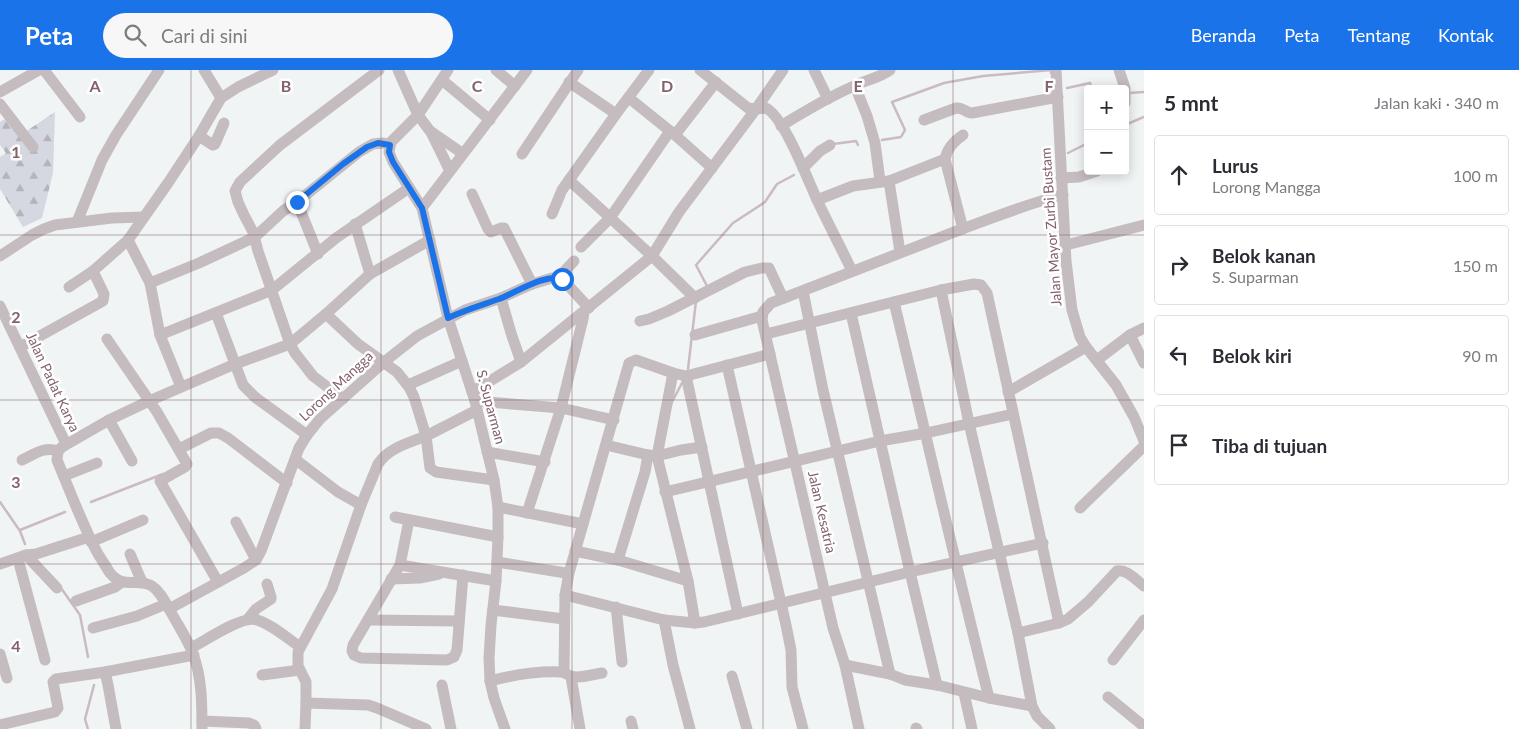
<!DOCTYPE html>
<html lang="id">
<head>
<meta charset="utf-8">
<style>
  :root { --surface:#fff; --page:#f7f7f7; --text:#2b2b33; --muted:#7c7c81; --line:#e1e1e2; --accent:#1a73e8 }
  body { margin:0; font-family:Lato,sans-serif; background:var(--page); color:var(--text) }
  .controls { position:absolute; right:15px; top:15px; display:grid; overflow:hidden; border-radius:5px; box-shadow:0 2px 12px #0003 }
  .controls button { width:45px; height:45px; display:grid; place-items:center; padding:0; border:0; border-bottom:1px solid var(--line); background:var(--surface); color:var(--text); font:25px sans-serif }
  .stop { position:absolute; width:15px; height:15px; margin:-11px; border:4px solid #1a73e8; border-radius:50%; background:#fff }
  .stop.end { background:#1a73e8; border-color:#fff; box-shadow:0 1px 5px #0008 }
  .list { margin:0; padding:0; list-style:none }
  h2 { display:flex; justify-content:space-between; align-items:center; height:65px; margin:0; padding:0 20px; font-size:21px }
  h2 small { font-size:16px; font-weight:400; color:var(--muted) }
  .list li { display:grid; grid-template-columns:32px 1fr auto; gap:15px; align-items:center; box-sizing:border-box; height:80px; margin:0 10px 10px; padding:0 10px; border:1px solid var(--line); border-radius:5px }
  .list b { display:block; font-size:19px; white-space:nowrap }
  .list p { margin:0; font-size:16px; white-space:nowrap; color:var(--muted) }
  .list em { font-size:16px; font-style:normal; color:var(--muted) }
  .icon { flex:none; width:28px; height:28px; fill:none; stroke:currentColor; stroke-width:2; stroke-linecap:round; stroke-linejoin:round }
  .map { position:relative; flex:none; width:1144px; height:659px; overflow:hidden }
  header { display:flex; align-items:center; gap:30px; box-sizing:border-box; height:70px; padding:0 25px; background:var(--accent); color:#fff }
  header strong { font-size:24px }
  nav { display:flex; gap:28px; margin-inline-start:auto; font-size:18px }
  .search { width:350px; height:45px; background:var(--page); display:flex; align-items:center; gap:12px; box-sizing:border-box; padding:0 18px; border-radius:28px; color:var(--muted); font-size:19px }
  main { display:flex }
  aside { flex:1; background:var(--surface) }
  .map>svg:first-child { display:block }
</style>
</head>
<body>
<header>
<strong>Peta</strong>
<div class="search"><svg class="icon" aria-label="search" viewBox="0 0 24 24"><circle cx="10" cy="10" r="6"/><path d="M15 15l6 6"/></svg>Cari di sini</div>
<nav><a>Beranda</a><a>Peta</a><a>Tentang</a><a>Kontak</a></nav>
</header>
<main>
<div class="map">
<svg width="1144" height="659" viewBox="0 0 1144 659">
  <defs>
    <pattern id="forest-firs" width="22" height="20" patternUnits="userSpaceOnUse" patternTransform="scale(1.25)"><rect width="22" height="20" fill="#d6d8e1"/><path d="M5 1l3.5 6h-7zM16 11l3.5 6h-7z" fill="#b3b3ba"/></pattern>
  </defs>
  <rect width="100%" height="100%" fill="#f0f4f5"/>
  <!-- forest -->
  <path fill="url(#forest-firs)" d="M 55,42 L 53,103 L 42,148 L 23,157 L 0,119 L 0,87 L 6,83 L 0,75 L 0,52 L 5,49 L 19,66 Z"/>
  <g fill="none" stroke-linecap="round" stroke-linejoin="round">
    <!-- stream -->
    <g stroke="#cabac2" stroke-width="2.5">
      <path d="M 1067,18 L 1090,13 L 1092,19"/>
      <path d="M 1129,23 L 1144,22"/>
      <path d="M 1125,55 L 1144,47"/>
      <path d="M 882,70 L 901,67 L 905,60 L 892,32 L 944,13 L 983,6 L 1051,0 L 1051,3"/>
      <path d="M 833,74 L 856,71 L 858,75"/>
      <path d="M 1068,83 L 1088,73"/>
      <path d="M 707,216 L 696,195 L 733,153 L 765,132 L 777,114 L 794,105"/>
      <path d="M 688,299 L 696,231"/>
      <path d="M 672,332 L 682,313"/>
      <path d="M 0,432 L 20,461 L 25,474"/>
      <path d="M 91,432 L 163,404"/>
      <path d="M 20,460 L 65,442"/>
      <path d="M 61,518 L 80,545 L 88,587"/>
      <path d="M 88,659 L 85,649 L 94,615"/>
    </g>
    <!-- minor -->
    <g stroke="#c5bcbf" stroke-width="11">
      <path d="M 44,0 L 80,47"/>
      <path d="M 204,0 L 221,28"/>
      <path d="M 398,0 L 418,45 L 430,61 L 462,83"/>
      <path d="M 448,0 L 418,45 L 391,72 L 389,82 L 393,92 L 422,138 L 448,248 L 475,331 L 494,410 L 498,437 L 498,467 L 496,511 L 491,555 L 489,588 L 490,611 L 494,628 L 505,659"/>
      <path d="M 496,0 L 515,16"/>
      <path d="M 700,0 L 748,38 L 756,39 L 766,38 C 785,48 808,111 818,132 C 829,155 841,178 852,201"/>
      <path d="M 814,0 L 828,29"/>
      <path d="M 1056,0 L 1066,191 L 1072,240 L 1080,267 L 1086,277 L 1116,315 L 1134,347 L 1144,371"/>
      <path d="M 1119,0 L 1125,18 L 1125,33"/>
      <path d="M 442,10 L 490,50"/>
      <path d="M 569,12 L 616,44"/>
      <path d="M 855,16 L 867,46 L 875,73 L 880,111"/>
      <path d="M 0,22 L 39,0"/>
      <path d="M 629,28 L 675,65 L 712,98"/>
      <path d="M 0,34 L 33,77"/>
      <path d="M 924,50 L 956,38 C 963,37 966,43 972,43 L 1058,27"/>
      <path d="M 781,56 C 805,41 829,27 854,16 C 866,10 879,8 890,0"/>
      <path d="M 431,62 L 450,101"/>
      <path d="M 675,65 L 716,12"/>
      <path d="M 963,65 C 954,71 947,79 945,89 L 963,159"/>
      <path d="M 199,66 L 213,75 L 215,74 L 224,53"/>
      <path d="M 522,84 L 578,0"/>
      <path d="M 803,98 L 820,81 L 830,75"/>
      <path d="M 1061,108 L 1079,107 L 1097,101"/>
      <path d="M 569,110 L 652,186 L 695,228"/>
      <path d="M 889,111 L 900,182"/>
      <path d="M 472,124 L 488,159 L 491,162 L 501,158 L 504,158 L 532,214"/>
      <path d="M 817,130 L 853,116 L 889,111 L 945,89"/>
      <path d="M 297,132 L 318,184"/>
      <path d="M 422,138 L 527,0"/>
      <path d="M 552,144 L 562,120 L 616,44 L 649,0"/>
      <path d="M 77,152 L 102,90 L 116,65 L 159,0"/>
      <path d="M 355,154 L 370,204"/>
      <path d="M 128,170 L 150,213 L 160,265 L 181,317"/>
      <path d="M 1066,175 L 1144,155"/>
      <path d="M 581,177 L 610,148 L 670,61"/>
      <path d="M 0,186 L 32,165 L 44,159 L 55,155 L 112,148 L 144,147"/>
      <path d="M 558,208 L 574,191"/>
      <path d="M 150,213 L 199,193 L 255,167 L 283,141 L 297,132 L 359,82 L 373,74 L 383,73 L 390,75"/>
      <path d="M 69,217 L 93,201 L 128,170 L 168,113 L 199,66 L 221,28 L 238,17 L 273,0"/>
      <path d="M 941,220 L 969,353 L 1018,563 L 1032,636 L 1037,646 L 1050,659"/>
      <path d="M 803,221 L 823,320 L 890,604"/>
      <path d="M 501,228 L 511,263 L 521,292"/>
      <path d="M 894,232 C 926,364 956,497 989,628"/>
      <path d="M 0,236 L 66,374"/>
      <path d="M 216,243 L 243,315 L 256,328 L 307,365"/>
      <path d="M 851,243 L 910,502 L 937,615"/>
      <path d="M 326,244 L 358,274 L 397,302 L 409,317 L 414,327 L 426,366 L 430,398 L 436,402 L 494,410"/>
      <path d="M 640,251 L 649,249 L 668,241 L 745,202 L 762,198 L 769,198 L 783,228"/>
      <path d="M 766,264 L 941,220 L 974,214 L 981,215 L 987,223 L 1059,553"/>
      <path d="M 160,265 L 272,220 L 336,168 L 409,118"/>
      <path d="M 695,265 L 762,246"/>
      <path d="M 1130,265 L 1144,293"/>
      <path d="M 107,269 L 157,342 L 187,394 L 185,397 L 160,411 L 218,512"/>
      <path d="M 20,277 L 103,231 L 104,224 L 93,201"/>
      <path d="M 1097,290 L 1130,265 L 1144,258"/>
      <path d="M 727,295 L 786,555 L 791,580 L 792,617 L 803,659"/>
      <path d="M 686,306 L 738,544"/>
      <path d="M 408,315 L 462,291"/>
      <path d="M 472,322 L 521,292 L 652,186 L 679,142 L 756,39 L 783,0"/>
      <path d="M 1008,322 L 1086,277"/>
      <path d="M 343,329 L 313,306 L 295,283 L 290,274 L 258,181 L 253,162 L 244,145 L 238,132 L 235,121 L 240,112 L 280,75 L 379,0"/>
      <path d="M 475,331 L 561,338 L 614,350"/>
      <path d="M 109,350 L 132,391"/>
      <path d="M 606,375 L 648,385"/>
      <path d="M 179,379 L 211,363 L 219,363 L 228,368 L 287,413"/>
      <path d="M 487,382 L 545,392"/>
      <path d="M 295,389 L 338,422 L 361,435"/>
      <path d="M 22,390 C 35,384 44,376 58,381"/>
      <path d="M 64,406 L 97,393"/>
      <path d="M 665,422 L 880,371 L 926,363 L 1013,344"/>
      <path d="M 498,437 L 583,454"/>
      <path d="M 1080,438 L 1144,376"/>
      <path d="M 527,443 L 561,338 L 583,249 L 584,242"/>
      <path d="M 395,447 L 498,467"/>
      <path d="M 409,450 L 400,495 L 353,575 L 352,581 L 354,585 L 361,588 L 447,590 L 454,587 L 457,580 L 463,505"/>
      <path d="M 236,452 L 256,490"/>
      <path d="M 91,472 L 143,450"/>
      <path d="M 575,481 L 618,490 L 688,511"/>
      <path d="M 130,484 L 142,512"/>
      <path d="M 26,485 L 57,518"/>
      <path d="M 18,489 L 45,590"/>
      <path d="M 618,490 L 645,402 L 648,385 L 657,386 L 673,303"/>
      <path d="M 497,492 L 566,503"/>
      <path d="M 0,494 L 26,485 L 36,484 L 89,467"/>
      <path d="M 400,495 L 496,511"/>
      <path d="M 391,509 L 420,508 L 439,504"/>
      <path d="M 565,525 L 664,550 L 695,553 L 704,552 L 910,502 L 1043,473"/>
      <path d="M 76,531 L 115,517 L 122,512"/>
      <path d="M 616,537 L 622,592"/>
      <path d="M 169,539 L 244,498 L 256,490 L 261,481 L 299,378 L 307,365 L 320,349 L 384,292 L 417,266 L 465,240 L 501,228 L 532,214 L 552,208 L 558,208 L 566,213 L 589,238"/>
      <path d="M 493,540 L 564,549"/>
      <path d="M 248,549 L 256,539 L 271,529 L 271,527 L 267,514"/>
      <path d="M 368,550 L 459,551"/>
      <path d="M 664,550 L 673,595 L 690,659"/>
      <path d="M 695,553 L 688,511 L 657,386 L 681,380 L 702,377"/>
      <path d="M 93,558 L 137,546 L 166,534"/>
      <path d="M 1018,563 L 1059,553 L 1068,549 L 1088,532 L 1117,501 C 1127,499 1136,510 1144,516"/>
      <path d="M 191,578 C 205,571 242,545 257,550 C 271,554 287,568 300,577"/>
      <path d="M 0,584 L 7,608"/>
      <path d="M 1113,590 L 1144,550"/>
      <path d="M 845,595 L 890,604 L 905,610 L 937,615 L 989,628 L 1032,636"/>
      <path d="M 105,602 L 108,615 L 116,659"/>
      <path d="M 564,602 L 565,525 L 569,503 L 629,293 L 636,290 L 673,303 L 686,306 L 770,284"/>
      <path d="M 262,605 L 300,600"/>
      <path d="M 732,606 L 747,659"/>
      <path d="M 571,607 L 580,659"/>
      <path d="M 490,611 C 513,605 537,601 560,602 C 566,602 566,605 571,606 C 578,609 594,604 602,603"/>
      <path d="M 442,615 L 451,659"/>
      <path d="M 964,623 L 972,659"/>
      <path d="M 1108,627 L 1141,654"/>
      <path d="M 306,633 L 368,635 L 377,638 L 426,659"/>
      <path d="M 202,651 L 249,653 L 254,655 L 256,659"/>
      <path d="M 631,651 L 633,659"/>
      <path d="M 0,655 L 55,642 L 58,638 L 53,612 L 56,609 L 105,602 L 194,585"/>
      <path d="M 916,658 L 917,659"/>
      <path d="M 202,659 C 202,635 202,607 193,584 C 188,570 179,557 172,544 C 166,534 161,522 152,516 C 137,507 124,520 110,503 C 106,497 102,490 98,484 C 82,454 70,421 57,390 L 58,381 L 62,377 L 109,350 L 149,331 L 235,294 L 290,274 L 326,244 L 370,204 L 430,170"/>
      <path d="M 305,659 L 306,633 L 306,612 L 298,596 L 298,582 L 332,519 L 361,435 L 378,394 C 389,377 410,373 428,365 C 444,357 461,348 477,340"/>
      <path d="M 859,659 L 845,595 L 833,558 L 762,250 L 763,242 L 771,233 C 835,208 899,184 962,159 C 996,147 1028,133 1063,125"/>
    </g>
  </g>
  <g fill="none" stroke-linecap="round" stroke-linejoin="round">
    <!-- route -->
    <path stroke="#1a73e8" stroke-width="6" d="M 297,132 L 343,94 L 367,77 L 378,73 L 390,75 L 389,82 L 393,92 L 422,138 L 448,248 C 465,240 482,235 499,229 C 515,223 546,203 562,209"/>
  </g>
  <!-- grid -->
  <path fill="none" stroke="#83626c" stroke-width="1" stroke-opacity="0.55" d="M 191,0 L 191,659M 381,0 L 381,659M 572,0 L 572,659M 763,0 L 763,659M 953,0 L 953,659M 0,165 L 1144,165M 0,330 L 1144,330M 0,494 L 1144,494"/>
  <g text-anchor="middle" stroke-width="5" stroke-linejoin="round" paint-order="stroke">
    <!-- street labels -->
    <g font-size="14" fill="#83626c" stroke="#fff">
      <text transform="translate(1051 157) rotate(-94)" y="5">Jalan Mayor Zurbi Bustam</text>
      <text transform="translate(53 312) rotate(65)" y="5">Jalan Padat Karya</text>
      <text transform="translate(336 316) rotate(-43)" y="5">Lorong Mangga</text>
      <text transform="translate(491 337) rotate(75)" y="5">S. Suparman</text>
      <text transform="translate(822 442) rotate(77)" y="5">Jalan Kesatria</text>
    </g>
  </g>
  <g font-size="16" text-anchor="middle" font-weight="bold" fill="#83626c" stroke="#fff" stroke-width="5" stroke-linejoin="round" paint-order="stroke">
    <text x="95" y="22">A</text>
    <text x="286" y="22">B</text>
    <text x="477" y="22">C</text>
    <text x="667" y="22">D</text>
    <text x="858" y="22">E</text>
    <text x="1049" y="22">F</text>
    <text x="16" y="88">1</text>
    <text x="16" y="253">2</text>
    <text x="16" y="418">3</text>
    <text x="16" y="582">4</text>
  </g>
</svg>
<div class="controls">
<button>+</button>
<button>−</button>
</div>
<div class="stop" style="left:562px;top:209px"></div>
<div class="stop end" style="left:297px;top:132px"></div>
</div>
<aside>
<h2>5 mnt<small>Jalan kaki · 340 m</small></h2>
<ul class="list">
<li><svg class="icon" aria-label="ahead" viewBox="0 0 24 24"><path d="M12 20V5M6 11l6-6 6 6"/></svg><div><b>Lurus</b><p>Lorong Mangga</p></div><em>100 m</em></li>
<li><svg class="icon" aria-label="right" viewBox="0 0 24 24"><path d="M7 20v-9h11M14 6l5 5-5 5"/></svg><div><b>Belok kanan</b><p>S. Suparman</p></div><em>150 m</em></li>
<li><svg class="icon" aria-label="left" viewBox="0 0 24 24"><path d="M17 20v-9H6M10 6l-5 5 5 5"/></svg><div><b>Belok kiri</b></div><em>90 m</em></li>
<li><svg class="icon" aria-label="arrive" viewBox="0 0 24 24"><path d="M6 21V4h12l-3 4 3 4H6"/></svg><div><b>Tiba di tujuan</b></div></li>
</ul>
</aside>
</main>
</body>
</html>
